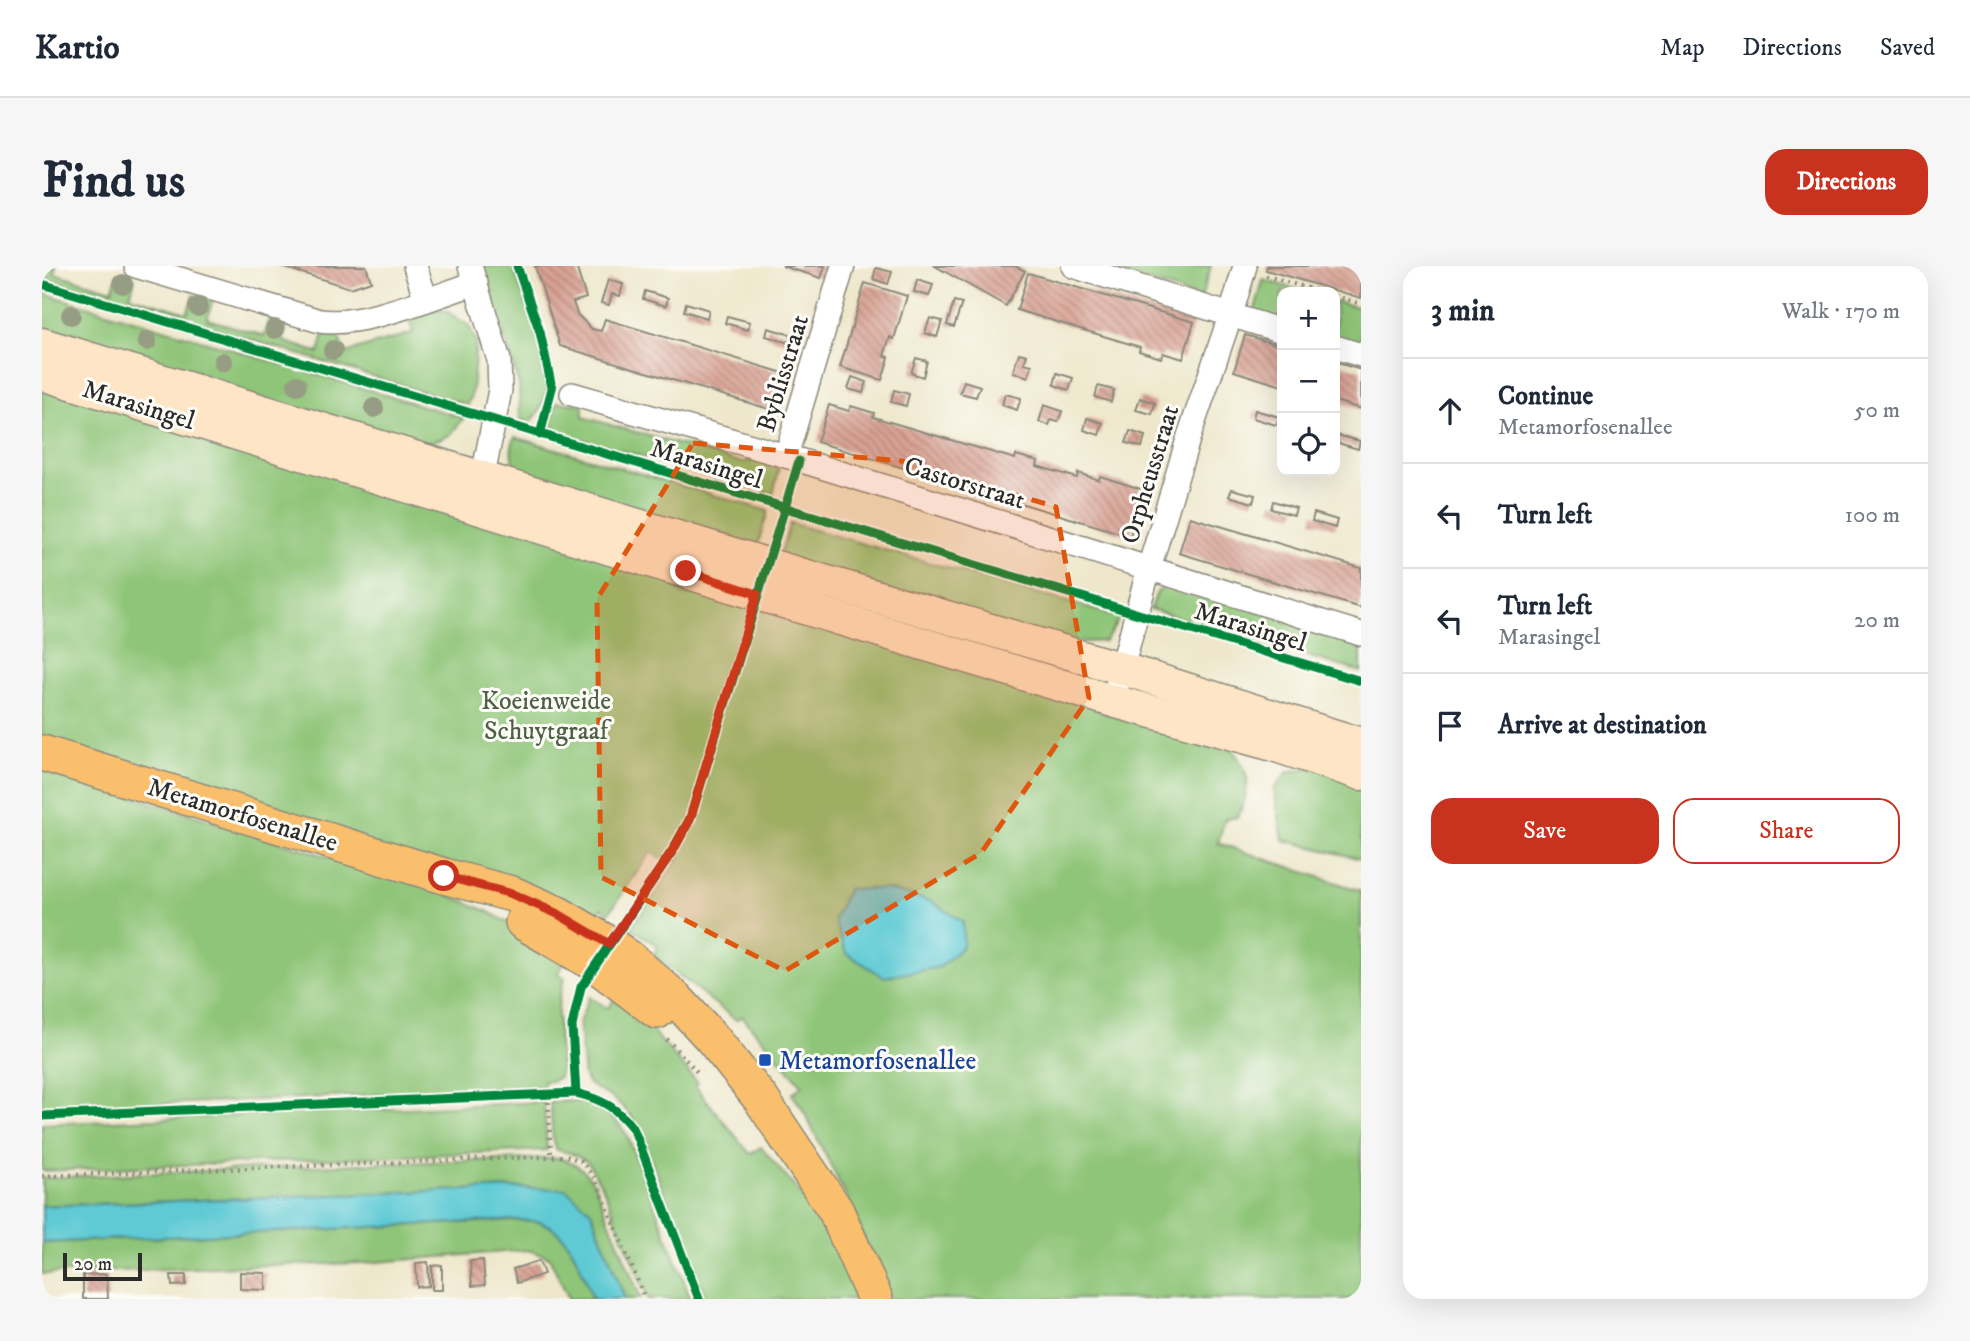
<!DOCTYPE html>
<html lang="en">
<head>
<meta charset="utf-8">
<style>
  :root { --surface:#fff; --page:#f6f6f7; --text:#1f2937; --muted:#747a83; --line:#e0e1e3; --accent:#c8321e }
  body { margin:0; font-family:"IM FELL DW Pica",serif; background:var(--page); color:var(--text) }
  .controls { position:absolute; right:21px; top:21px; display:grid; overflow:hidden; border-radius:14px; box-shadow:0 7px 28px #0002 }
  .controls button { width:63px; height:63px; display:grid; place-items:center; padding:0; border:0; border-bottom:2px solid var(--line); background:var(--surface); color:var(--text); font:35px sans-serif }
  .scale { position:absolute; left:21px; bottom:18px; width:79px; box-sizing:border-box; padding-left:7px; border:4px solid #2b2b2b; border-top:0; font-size:19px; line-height:24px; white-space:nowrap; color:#2b2b2b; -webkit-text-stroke:5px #fdfcf7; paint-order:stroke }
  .stop { position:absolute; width:21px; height:21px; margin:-16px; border:5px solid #c8321e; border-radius:50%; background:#fff }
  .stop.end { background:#c8321e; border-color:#fff; box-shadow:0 2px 7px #0008 }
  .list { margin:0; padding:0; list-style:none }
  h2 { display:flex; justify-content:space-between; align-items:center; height:91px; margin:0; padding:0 28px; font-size:30px }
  h2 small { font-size:23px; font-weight:400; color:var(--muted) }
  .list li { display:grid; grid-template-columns:46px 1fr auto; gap:21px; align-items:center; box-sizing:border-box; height:105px; padding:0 28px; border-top:2px solid var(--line) }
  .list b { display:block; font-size:26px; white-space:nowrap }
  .list p { margin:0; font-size:23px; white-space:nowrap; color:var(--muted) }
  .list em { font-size:23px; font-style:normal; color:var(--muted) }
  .actions { display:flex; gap:14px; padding:21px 28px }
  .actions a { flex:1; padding:16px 0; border:2px solid var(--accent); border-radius:21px; text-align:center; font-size:24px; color:var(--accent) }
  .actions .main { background:var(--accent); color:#fff }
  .icon { flex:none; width:38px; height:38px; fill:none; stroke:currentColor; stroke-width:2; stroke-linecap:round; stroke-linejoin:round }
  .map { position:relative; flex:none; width:1319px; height:1033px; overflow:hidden; border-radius:21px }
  header { display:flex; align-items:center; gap:42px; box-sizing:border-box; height:98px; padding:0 35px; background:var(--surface); border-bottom:2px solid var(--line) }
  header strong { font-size:33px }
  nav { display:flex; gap:38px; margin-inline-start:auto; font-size:24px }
  .intro { display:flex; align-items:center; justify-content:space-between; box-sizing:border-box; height:168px; padding:0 42px }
  h1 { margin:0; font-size:49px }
  .button { padding:18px 32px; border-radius:21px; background:var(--accent); color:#fff; font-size:24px; font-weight:700 }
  main { display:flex; gap:42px; padding:0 42px }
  aside { flex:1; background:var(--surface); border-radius:21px; box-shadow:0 7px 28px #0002 }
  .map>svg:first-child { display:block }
</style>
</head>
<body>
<header>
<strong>Kartio</strong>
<nav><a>Map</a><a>Directions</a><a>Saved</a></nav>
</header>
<div class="intro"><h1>Find us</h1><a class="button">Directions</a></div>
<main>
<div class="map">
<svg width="1319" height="1033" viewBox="0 0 1319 1033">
  <defs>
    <pattern id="building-back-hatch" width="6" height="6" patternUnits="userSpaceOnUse" patternTransform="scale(1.75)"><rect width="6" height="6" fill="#d8a193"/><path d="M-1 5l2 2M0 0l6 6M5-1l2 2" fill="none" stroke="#af8378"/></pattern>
  </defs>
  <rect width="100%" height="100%" fill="#fdfcf7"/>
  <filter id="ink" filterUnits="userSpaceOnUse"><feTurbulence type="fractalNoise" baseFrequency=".0143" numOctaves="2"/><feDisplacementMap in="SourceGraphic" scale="14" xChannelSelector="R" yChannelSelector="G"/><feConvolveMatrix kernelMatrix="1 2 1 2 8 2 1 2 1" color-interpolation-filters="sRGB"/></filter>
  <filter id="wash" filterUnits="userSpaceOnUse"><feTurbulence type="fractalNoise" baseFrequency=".00686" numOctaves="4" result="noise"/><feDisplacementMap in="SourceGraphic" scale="28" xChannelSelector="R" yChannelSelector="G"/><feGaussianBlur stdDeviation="1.57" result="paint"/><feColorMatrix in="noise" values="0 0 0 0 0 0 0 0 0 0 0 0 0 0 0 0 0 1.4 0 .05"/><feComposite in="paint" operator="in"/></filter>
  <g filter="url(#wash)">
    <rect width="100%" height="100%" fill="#eee7cb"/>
    <!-- green -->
    <g fill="#8fc578" stroke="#5d7852" stroke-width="2">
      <path d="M 0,0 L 14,0 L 12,7 L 70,24 L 76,8 L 93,13 L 88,30 L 145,47 L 152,29 L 171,34 L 165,53 L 222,70 L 228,52 L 246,58 L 241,75 L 277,87 L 282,68 L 297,72 L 303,87 L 371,67 L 367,52 L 389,44 L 404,45 L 427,60 L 434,76 L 430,126 L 426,139 L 7,13 L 0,8 Z"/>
      <path d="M 441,0 L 471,0 C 481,31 504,85 505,116 C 506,128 498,148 489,155 L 478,154 L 477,119 Z"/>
      <path d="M 1057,0 L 1169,0 L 1159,32 Z"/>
      <path d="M 1221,14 L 1264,26 L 1240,26 L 1240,55 L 1212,47 Z"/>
      <path d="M 0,27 L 422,152 L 408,169 L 381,179 L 0,69 Z"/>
      <path d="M 1293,35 L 1319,42 L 1319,80 L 1293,72 Z"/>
      <path d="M 0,117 L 1184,474 C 1207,507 1212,512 1196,551 L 1183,553 L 1176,577 L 1319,625 L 1319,1033 L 848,1033 L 809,940 L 760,842 L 750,828 L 760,819 L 700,750 L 694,754 L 611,689 L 616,680 L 589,662 L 637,592 L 623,594 L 609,586 L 567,647 L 559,642 L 547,658 L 0,471 Z"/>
      <path d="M 515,136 L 541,139 L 541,151 L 698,196 L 723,194 L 737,204 L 731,228 L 520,168 L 509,158 Z"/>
      <path d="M 473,171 L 726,245 L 713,288 L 481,216 C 472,199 465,189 473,171 Z"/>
      <path d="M 748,257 L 1078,351 L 1063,375 L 1018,377 L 737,291 Z"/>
      <path d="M 1128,318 L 1319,376 L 1319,406 L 1108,343 L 1115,326 Z"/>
      <path d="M 1269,501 L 1319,517 L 1319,593 L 1241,574 L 1232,523 L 1246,506 Z"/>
      <path d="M 0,503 L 392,623 L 445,645 L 527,690 L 516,707 L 523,712 C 511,740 517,773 519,802 L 517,811 L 509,815 L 502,815 L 501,822 L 0,843 Z"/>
      <path d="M 547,731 L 566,742 L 573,732 L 600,753 L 656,817 L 653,820 L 708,888 L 719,881 L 772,944 L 791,974 L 818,1033 L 664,1033 L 595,858 C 588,848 580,839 570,832 C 560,825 547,822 542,811 L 537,757 Z"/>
      <path d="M 536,835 C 560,841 571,849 585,869 L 649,1033 L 606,1033 L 562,924 L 546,896 L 528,887 L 515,884 L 511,876 L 508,836 Z"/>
      <path d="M 502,836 L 505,884 L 0,905 L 0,858 Z"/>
      <path d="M 517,892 C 533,896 542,903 552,917 L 599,1033 L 583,1033 L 549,945 L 473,922 L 0,940 L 0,912 L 317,898 Z"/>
      <path d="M 475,954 C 482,955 491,954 498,956 C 530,966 540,1005 551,1033 L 527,1033 L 507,991 L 486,984 L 322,997 L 200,1000 L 0,1008 L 0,977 Z"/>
    </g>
    <!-- water -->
    <g fill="#5ecad4" stroke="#447a80" stroke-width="2">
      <path d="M 806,623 L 842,623 L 889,635 L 921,656 L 921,680 L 898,701 L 842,711 L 804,687 L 792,653 Z"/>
      <path d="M 473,922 L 524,923 L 549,945 L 583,1033 L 551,1033 C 540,1005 530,966 498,956 C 491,954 482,955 475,954 L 0,977 L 0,940 Z"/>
    </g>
    <g id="blocks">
      <!-- building -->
      <g fill="url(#building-back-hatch)">
        <path d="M 237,0 L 324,0 L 329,15 L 308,22 Z"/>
        <path d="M 493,0 L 534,0 L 544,32 L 531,36 L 535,48 L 550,63 L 559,65 L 563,53 L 748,109 L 737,146 L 518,80 Z"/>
        <path d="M 740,0 L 783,0 L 779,12 Z"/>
        <path d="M 893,0 L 973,0 L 983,5 L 964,40 Z"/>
        <path d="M 1225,0 L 1319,0 L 1319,32 L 1224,4 Z"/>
        <path d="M 834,2 L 850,6 L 846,18 L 831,13 Z"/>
        <path d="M 986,7 L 1152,56 L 1141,93 L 1121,87 L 1119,92 L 1097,85 L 1098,81 L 975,44 Z"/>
        <path d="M 566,14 L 581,18 L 578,30 L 570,28 L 567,39 L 559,37 Z"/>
        <path d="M 875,14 L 891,19 L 887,30 L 872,26 Z"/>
        <path d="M 823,17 L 865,30 L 852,73 L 848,71 L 842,90 L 847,91 L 840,114 L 798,101 Z"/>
        <path d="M 603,25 L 626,32 L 624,40 L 601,33 Z"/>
        <path d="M 912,35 L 920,37 L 912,61 L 905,59 Z"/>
        <path d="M 644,37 L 667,44 L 665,52 L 642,45 Z"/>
        <path d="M 685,50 L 708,56 L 706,64 L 683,57 Z"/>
        <path d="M 888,52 L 900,55 L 895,71 L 883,67 Z"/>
        <path d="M 726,62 L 749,69 L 747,77 L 724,70 Z"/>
        <path d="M 1203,69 L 1240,80 L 1240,120 L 1192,105 Z"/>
        <path d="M 977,87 L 985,89 L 982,97 L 990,99 L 986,111 L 971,106 Z"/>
        <path d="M 874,92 L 885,95 L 881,111 L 869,107 Z"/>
        <path d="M 1293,96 L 1319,104 L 1319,143 L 1293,135 Z"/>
        <path d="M 1015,107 L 1031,112 L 1027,124 L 1012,119 Z"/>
        <path d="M 810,111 L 825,116 L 821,127 L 806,123 Z"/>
        <path d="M 922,115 L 938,120 L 934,131 L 918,127 Z"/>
        <path d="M 1056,120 L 1072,124 L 1069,136 L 1053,131 Z"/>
        <path d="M 852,124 L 867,128 L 864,140 L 849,136 Z"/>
        <path d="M 963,128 L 979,132 L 975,144 L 960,139 Z"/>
        <path d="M 1098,132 L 1113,137 L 1110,148 L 1094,144 Z"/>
        <path d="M 787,139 L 807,145 L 809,140 L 832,147 L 831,151 L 973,193 L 974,189 L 996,195 L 995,200 L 1035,212 L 1036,207 L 1057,214 L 1058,210 L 1102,224 L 1088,270 L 775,176 Z"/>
        <path d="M 1002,139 L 1020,145 L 1016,156 L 1009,154 L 1007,159 L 997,156 Z"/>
        <path d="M 1213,144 L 1237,151 L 1234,159 L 1211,152 Z"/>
        <path d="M 1045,152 L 1061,157 L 1057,169 L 1042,164 Z"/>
        <path d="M 1088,165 L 1103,170 L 1100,181 L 1084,177 Z"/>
        <path d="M 1295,169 L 1318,175 L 1316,183 L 1293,176 Z"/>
        <path d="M 1190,223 L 1213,229 L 1211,237 L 1187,230 Z"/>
        <path d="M 1231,235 L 1254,242 L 1252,249 L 1229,243 Z"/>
        <path d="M 1272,247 L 1295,254 L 1293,262 L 1270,255 Z"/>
        <path d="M 1148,251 L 1319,302 L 1319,342 L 1137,287 Z"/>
        <path d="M 441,994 L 443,1019 L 430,1020 L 428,995 Z"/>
        <path d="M 497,995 L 502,1008 L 475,1017 L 471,1003 Z"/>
        <path d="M 386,996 L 387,1020 L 375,1021 L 374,997 Z"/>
        <path d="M 400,999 L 400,1024 L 390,1024 L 390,1000 Z"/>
        <path d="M 198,1006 L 224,1007 L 224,1024 L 198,1023 Z"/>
        <path d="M 65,1008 L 66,1033 L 41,1033 L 41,1009 Z"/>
        <path d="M 129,1009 L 144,1009 L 144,1019 L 130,1020 Z"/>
      </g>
    </g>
  </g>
  <g filter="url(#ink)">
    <use href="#blocks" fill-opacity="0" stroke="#8c897b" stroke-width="2"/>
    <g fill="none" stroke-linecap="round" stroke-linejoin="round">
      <defs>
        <g id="street">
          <path d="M 94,0 L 278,55 C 322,61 390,31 434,17"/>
          <path d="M 373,0 L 384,34"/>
          <path d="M 428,0 L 457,94 L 458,124 L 438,225"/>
          <path d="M 1031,0 L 1240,65"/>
          <path d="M 1293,81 L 1319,89"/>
          <path d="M 530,128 L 744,190 L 1319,368"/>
          <path d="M 744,190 L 801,0"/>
          <path d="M 1071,435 L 1107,302 L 1147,170 L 1189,48 L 1203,0"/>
        </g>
        <g id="secondary">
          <path d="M 0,78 L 724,298 L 1081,403 L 1319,478"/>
          <path d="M 0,108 L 715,328 L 1071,435 L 1228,478 L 1319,508"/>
        </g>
        <g id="primary">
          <path d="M 0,487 L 402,610 L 470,628 L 516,648 L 567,678 L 587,692 L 634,733 L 670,772 L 719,833 L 794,945 L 833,1033"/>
          <path d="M 481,656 L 553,698 L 615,745"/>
        </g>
      </defs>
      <!-- street casing -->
      <use href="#street" stroke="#8c897b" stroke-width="26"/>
      <!-- secondary casing -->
      <use href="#secondary" stroke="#8c897b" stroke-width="35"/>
      <!-- primary casing -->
      <use href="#primary" stroke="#8c897b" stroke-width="38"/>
      <!-- path -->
      <g stroke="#8c897b" stroke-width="4.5" stroke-dasharray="2 5" stroke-linecap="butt">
        <path d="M 1224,10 L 1279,26"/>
        <path d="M 1293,30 L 1319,38"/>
        <path d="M 625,773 L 657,808"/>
        <path d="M 506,829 L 509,889"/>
        <path d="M 0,910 L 525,890 L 539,895 L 553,912 L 603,1033"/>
      </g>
      <!-- street -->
      <use href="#street" stroke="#fff" stroke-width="23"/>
      <!-- secondary -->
      <use href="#secondary" stroke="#fde5c5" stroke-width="32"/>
      <!-- primary -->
      <use href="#primary" stroke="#f9bf6d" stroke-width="35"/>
      <defs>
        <g id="cycleway">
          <path d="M 475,0 L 498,66 L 510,122 L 498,169"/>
          <path d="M 0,18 L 1319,415"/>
          <path d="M 534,827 C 562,834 575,842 592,864 L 657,1033"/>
          <path d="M 0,850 L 534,827 L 530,760 L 539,721 L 631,584 L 648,553 L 757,195"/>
        </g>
      </defs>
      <!-- cycleway casing -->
      <use href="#cycleway" stroke="#fdfcf7" stroke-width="13"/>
      <!-- cycleway -->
      <use href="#cycleway" stroke="#00873e" stroke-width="9"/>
    </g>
    <!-- trees -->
    <g fill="#969d82">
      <circle cx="81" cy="18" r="10"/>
      <circle cx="156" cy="41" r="10"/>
      <circle cx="29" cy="49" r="10"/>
      <circle cx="233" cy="63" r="10"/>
      <circle cx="105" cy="75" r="10"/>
      <circle cx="291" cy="84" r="10"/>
      <circle cx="181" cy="96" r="10"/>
      <circle cx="255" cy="119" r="10"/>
      <circle cx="332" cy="142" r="10"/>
    </g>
  </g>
  <g fill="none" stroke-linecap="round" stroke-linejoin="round" filter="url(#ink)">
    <!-- route -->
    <path stroke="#c8321e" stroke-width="9" d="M 402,610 L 470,628 L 516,648 L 567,678 L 631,584 L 648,553 L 715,328 L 644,305"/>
  </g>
  <!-- marked area -->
  <path fill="#df570e" fill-opacity="0.2" stroke="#df570e" stroke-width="5" stroke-dasharray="14 9" stroke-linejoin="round" d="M 651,177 L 860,195 L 1014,241 L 1047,432 L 939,587 L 743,705 L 559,611 L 555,333 Z"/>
  <!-- markers -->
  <rect fill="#1a4fb4" stroke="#fdfcf7" stroke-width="2.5" x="716" y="787" width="14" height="14" rx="3.5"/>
  <g text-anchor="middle" stroke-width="6" stroke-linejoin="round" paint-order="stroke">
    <!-- street labels -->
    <g font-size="26" fill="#2b2b2b" stroke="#fdfcf7">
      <text transform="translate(740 107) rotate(-73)" y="9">Byblisstraat</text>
      <text transform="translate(97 138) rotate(17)" y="9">Marasingel</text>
      <text transform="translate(665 197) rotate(17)" y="9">Marasingel</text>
      <text transform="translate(1107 208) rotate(-73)" y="9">Orpheusstraat</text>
      <text transform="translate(923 216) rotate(17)" y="9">Castorstraat</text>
      <text transform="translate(1209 360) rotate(17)" y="9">Marasingel</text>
      <text transform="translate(201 548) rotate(17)" y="9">Metamorfosenallee</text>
    </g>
    <!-- park labels -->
    <g font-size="26" fill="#4e6146" stroke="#fdfcf7">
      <text x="504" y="443">Koeienweide<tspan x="504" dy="30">Schuytgraaf</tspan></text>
    </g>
    <!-- transit labels -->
    <g font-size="26" fill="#164399" stroke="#fdfcf7" text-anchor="start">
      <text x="737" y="803">Metamorfosenallee</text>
    </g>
  </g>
</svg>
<div class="controls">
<button>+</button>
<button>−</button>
<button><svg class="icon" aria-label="locate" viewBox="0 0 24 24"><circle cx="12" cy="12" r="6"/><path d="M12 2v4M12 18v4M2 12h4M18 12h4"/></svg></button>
</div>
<div class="scale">20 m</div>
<div class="stop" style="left:402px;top:610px"></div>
<div class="stop end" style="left:644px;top:305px"></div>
</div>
<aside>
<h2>3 min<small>Walk · 170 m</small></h2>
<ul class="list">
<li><svg class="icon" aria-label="ahead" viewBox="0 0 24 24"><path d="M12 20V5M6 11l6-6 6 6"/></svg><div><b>Continue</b><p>Metamorfosenallee</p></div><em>50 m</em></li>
<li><svg class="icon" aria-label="left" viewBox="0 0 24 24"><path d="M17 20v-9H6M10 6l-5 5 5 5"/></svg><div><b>Turn left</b></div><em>100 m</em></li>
<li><svg class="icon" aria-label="left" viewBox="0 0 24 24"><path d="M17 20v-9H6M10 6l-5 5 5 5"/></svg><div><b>Turn left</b><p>Marasingel</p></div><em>20 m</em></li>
<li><svg class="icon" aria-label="arrive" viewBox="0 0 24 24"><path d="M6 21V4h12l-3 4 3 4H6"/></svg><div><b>Arrive at destination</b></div></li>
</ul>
<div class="actions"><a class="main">Save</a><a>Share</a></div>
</aside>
</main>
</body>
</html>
